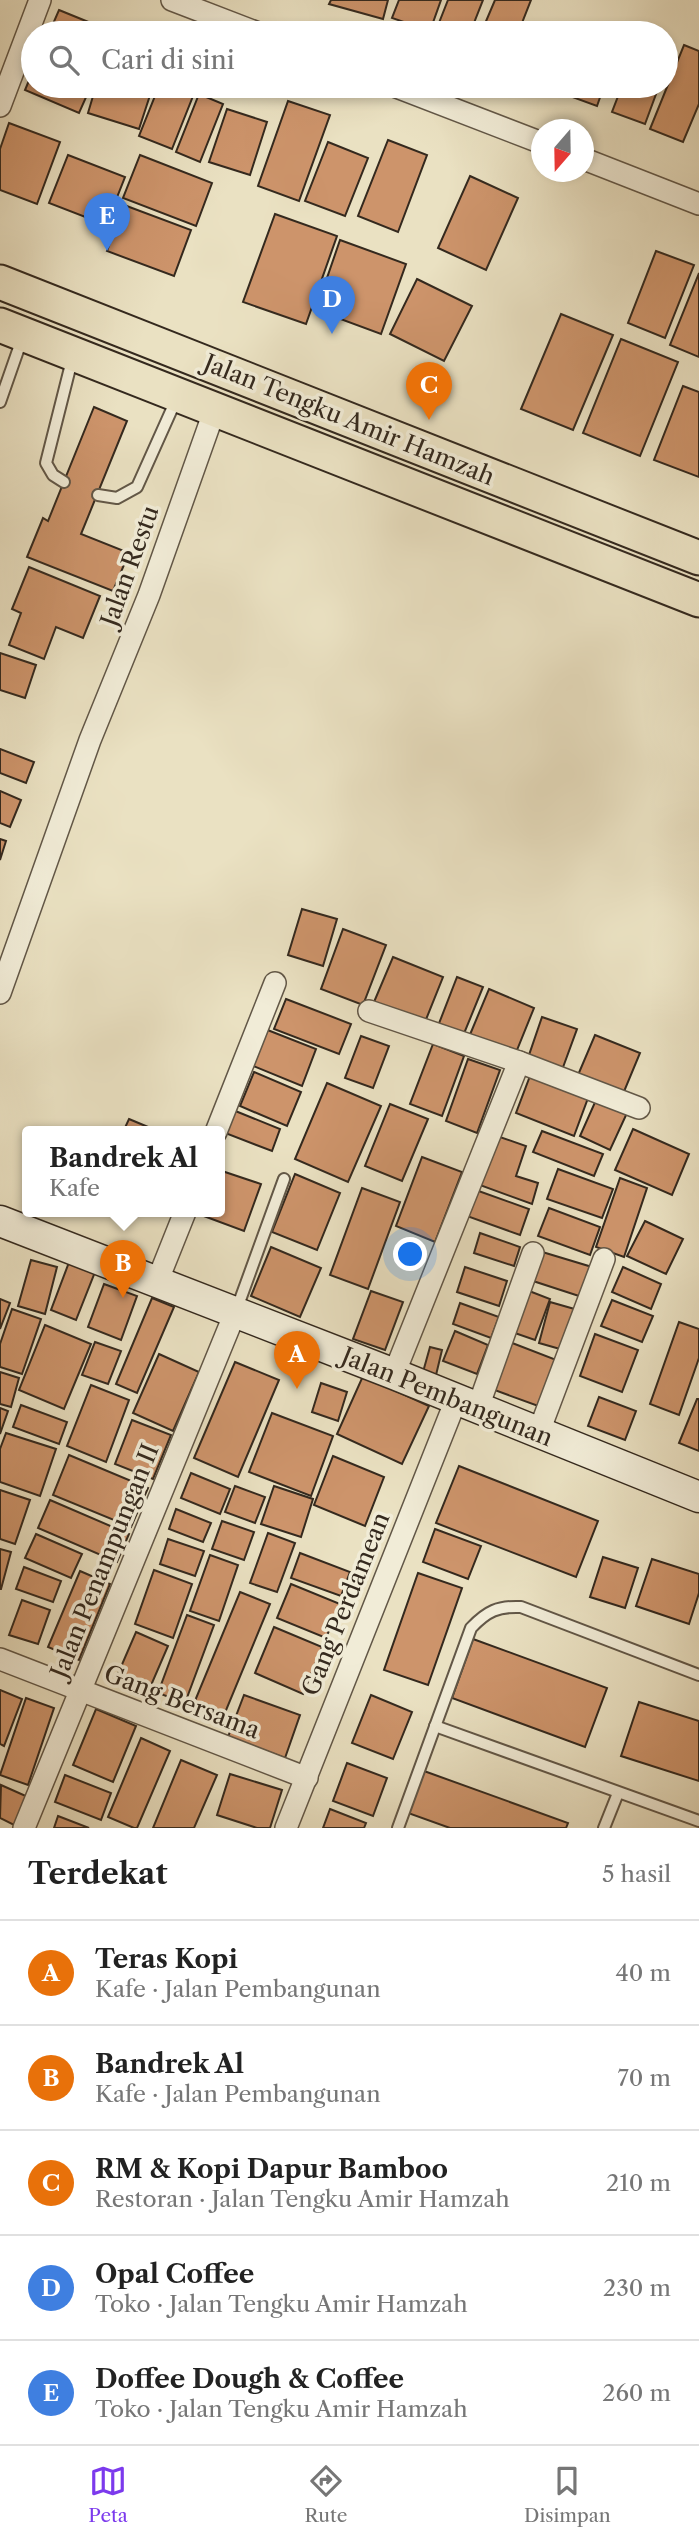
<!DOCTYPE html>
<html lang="id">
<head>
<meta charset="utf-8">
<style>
  :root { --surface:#fff; --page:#f6f6f6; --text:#222; --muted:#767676; --line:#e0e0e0; --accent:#7c3aed }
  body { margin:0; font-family:"Libre Caslon Text",serif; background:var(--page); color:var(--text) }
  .compass { position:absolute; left:531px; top:119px; width:63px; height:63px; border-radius:50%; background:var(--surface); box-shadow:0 4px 10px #0003; rotate:200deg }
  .you { position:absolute; left:411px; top:1255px; width:24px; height:24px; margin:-18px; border:5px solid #fff; border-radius:50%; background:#1a73e8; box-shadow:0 0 0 10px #1a73e833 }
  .badge { display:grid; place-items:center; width:46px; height:46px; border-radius:50%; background:var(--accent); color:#fff; font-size:23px; font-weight:700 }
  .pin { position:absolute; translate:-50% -58px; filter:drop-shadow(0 2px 4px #0008) }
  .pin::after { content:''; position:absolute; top:37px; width:24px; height:21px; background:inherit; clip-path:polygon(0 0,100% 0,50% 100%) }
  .popup { position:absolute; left:22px; top:1126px; width:203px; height:91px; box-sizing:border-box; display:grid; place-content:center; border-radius:7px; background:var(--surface); filter:drop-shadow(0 2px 5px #0005); font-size:23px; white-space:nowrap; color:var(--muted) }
  .popup b { font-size:26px; color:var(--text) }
  .popup::after { content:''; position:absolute; left:50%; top:100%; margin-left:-14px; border:14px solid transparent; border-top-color:var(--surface) }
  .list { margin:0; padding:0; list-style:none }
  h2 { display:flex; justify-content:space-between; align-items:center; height:91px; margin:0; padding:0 28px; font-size:30px }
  h2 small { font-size:23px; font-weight:400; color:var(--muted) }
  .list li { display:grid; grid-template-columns:46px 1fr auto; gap:21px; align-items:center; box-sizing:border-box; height:105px; padding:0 28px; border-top:2px solid var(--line) }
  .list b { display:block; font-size:26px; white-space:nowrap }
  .list p { margin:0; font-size:23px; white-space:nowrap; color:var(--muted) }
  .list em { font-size:23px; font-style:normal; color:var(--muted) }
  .icon { flex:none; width:38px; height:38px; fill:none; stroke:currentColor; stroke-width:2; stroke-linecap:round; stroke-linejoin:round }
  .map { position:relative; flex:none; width:699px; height:1828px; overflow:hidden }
  .search { position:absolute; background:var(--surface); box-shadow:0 4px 10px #0003; left:21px; right:21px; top:21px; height:77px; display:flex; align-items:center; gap:18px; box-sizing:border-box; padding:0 24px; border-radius:38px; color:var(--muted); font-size:26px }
  .sheet { height:616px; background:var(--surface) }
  nav { display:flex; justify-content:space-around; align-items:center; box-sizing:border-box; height:98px; border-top:2px solid var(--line); background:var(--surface); font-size:19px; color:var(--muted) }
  nav a { display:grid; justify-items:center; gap:4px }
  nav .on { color:var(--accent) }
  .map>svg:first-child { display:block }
</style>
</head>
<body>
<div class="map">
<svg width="699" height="1828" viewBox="0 0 699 1828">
  <rect width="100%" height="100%" fill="#eae1c2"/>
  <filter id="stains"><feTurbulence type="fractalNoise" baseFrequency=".00286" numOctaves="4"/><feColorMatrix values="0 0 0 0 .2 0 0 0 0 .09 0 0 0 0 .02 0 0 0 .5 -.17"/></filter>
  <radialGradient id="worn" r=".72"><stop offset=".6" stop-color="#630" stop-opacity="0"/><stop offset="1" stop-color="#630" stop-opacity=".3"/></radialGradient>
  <!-- building -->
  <g fill="#cd946b" stroke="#34291e" stroke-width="2">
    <path d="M 331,0 L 388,0 L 383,19 L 329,4 Z"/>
    <path d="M 399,0 L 441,0 L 430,31 L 392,18 Z"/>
    <path d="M 448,0 L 483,0 L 470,33 L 435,33 Z"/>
    <path d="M 495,0 L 531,0 L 518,33 L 481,33 Z"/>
    <path d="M 59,10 L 113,32 L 113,33 L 49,33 Z"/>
    <path d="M 684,45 L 699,51 L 699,104 L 683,142 L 650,129 Z"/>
    <path d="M 33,71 L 33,86 L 91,86 L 79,113 L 25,90 Z"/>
    <path d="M 96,86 L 153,86 L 139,129 L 88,113 Z"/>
    <path d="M 159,86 L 197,86 L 172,149 L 139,136 Z"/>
    <path d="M 567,86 L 604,86 L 597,106 L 564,94 Z"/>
    <path d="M 622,86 L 659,86 L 645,124 L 612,112 Z"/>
    <path d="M 199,94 L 223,104 L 200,162 L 176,152 Z"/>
    <path d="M 288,101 L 330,115 L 299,201 L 258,186 Z"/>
    <path d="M 227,109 L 267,122 L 250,175 L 209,162 Z"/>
    <path d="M 9,123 L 60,142 L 37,204 L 0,190 L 0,149 Z"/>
    <path d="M 388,140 L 427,155 L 398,232 L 358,216 Z"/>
    <path d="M 328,142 L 368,158 L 345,216 L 305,201 Z"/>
    <path d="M 68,155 L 125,177 L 106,225 L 49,203 Z"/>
    <path d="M 140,155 L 212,183 L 196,226 L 123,198 Z"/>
    <path d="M 470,176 L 518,198 L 486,270 L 438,248 Z"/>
    <path d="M 124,205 L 191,230 L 174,276 L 107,251 Z"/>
    <path d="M 275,214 L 337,236 L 306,324 L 243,302 Z"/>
    <path d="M 340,240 L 406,264 L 381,334 L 316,310 Z"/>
    <path d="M 656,251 L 694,265 L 665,338 L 628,323 Z"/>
    <path d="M 699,273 L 699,357 L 670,345 Z"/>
    <path d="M 417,279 L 472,306 L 444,361 L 390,334 Z"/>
    <path d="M 561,314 L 613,335 L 573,430 L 521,409 Z"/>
    <path d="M 621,339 L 678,362 L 640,456 L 583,433 Z"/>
    <path d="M 683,386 L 699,392 L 699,477 L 654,460 Z"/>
    <path d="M 94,407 L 127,421 L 81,534 L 129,553 L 113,591 L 27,557 L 43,518 L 48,521 Z"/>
    <path d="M 29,567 L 100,596 L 83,638 L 56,627 L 44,659 L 9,645 L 21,613 L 12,609 Z"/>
    <path d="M 0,653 L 36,665 L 25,698 L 0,690 Z"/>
    <path d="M 0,749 L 34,762 L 26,783 L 0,773 Z"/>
    <path d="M 0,791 L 21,800 L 10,827 L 0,823 Z"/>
    <path d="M 0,839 L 6,841 L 0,860 Z"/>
    <path d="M 302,909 L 337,919 L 323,966 L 288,955 Z"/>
    <path d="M 343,929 L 386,945 L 363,1005 L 321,989 Z"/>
    <path d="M 393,957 L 443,977 L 425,1022 L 374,1002 Z"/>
    <path d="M 457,977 L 483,987 L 463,1036 L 438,1026 Z"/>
    <path d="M 489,989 L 534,1008 L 515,1055 L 469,1037 Z"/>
    <path d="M 286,999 L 351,1024 L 339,1054 L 274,1029 Z"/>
    <path d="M 542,1017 L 577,1029 L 562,1070 L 528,1058 Z"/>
    <path d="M 265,1029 L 316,1049 L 302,1086 L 251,1065 Z"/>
    <path d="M 595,1035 L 640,1053 L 623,1094 L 578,1075 Z"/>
    <path d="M 361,1036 L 389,1046 L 373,1088 L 345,1078 Z"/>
    <path d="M 433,1044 L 464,1056 L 442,1116 L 410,1104 Z"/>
    <path d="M 468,1059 L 500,1070 L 477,1133 L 446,1121 Z"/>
    <path d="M 254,1072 L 301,1092 L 287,1126 L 240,1106 Z"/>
    <path d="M 530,1076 L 588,1098 L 574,1136 L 516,1113 Z"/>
    <path d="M 327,1083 L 381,1106 L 348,1182 L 295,1159 Z"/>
    <path d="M 596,1100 L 627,1113 L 610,1150 L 580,1136 Z"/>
    <path d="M 390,1104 L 428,1119 L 402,1181 L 365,1166 Z"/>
    <path d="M 228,1108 L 280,1129 L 272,1151 L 220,1131 Z"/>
    <path d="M 129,1119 L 160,1132 L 123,1132 Z"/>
    <path d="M 633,1129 L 689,1154 L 672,1195 L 615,1170 Z"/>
    <path d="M 542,1131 L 603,1154 L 594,1176 L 533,1152 Z"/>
    <path d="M 494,1135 L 526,1146 L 516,1176 L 538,1183 L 532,1204 L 477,1184 Z"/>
    <path d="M 422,1157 L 462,1172 L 435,1242 L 396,1226 Z"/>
    <path d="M 558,1169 L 613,1189 L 602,1218 L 547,1199 Z"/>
    <path d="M 219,1170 L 261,1184 L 244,1231 L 193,1212 L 219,1212 Z"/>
    <path d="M 295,1174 L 340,1193 L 317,1250 L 272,1232 Z"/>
    <path d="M 620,1178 L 647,1188 L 624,1257 L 596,1247 Z"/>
    <path d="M 362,1188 L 400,1202 L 368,1289 L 330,1275 Z"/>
    <path d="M 473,1189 L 529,1209 L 520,1235 L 464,1215 Z"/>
    <path d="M 549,1208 L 600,1227 L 590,1255 L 538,1236 Z"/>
    <path d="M 645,1221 L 683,1239 L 666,1274 L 627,1256 Z"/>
    <path d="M 480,1233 L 520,1247 L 514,1266 L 474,1253 Z"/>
    <path d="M 271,1247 L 321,1268 L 300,1317 L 251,1296 Z"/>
    <path d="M 539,1251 L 592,1267 L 582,1297 L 530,1280 Z"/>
    <path d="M 71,1257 L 97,1267 L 76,1320 L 51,1310 Z"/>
    <path d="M 31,1260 L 57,1267 L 45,1314 L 18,1306 Z"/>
    <path d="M 465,1267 L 507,1281 L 499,1306 L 457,1292 Z"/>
    <path d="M 623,1267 L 661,1284 L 651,1309 L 612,1292 Z"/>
    <path d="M 104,1284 L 137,1296 L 121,1340 L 88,1327 Z"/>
    <path d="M 524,1289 L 550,1299 L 535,1340 L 509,1331 Z"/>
    <path d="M 371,1291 L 403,1302 L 385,1350 L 353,1339 Z"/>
    <path d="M 152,1298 L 174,1307 L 137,1393 L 116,1384 Z"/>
    <path d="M 0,1299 L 10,1303 L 0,1329 Z"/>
    <path d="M 612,1300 L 653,1316 L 642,1342 L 601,1326 Z"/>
    <path d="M 550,1302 L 578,1310 L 567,1351 L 539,1343 Z"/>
    <path d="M 460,1303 L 499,1317 L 491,1338 L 453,1324 Z"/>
    <path d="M 12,1309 L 41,1319 L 22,1374 L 0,1367 L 0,1344 Z"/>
    <path d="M 679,1322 L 699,1329 L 699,1358 L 679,1415 L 650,1404 Z"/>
    <path d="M 45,1325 L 91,1344 L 64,1409 L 19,1390 Z"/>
    <path d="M 455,1331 L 488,1345 L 477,1374 L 443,1361 Z"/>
    <path d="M 595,1334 L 638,1350 L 622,1392 L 580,1376 Z"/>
    <path d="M 507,1341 L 559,1361 L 541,1407 L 489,1388 Z"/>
    <path d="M 95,1342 L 121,1351 L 108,1384 L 82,1375 Z"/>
    <path d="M 430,1347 L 442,1350 L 436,1375 L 423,1372 Z"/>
    <path d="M 159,1354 L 199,1372 L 173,1431 L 133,1413 Z"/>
    <path d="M 235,1362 L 279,1380 L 238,1477 L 194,1458 Z"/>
    <path d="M 0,1372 L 19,1378 L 11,1407 L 0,1404 Z"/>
    <path d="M 363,1376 L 429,1406 L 402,1464 L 337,1434 Z"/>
    <path d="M 321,1383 L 347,1392 L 338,1421 L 312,1412 Z"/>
    <path d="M 91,1385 L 129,1400 L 106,1462 L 67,1446 Z"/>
    <path d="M 599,1397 L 636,1411 L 625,1440 L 588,1426 Z"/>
    <path d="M 697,1399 L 699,1399 L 699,1451 L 679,1443 Z"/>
    <path d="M 21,1405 L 67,1422 L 59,1444 L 13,1427 Z"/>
    <path d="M 0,1408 L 8,1411 L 0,1434 Z"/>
    <path d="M 272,1413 L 333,1436 L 311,1496 L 249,1472 Z"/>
    <path d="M 132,1420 L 171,1435 L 153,1479 L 115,1464 Z"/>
    <path d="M 6,1433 L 56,1449 L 40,1496 L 0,1482 L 0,1449 Z"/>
    <path d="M 69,1455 L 148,1488 L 131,1527 L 53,1495 Z"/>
    <path d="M 333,1456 L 384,1477 L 365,1526 L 314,1505 Z"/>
    <path d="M 459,1466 L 598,1521 L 576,1577 L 436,1523 Z"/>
    <path d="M 191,1473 L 230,1489 L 220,1514 L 181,1498 Z"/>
    <path d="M 235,1486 L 265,1497 L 255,1523 L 225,1512 Z"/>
    <path d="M 274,1486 L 313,1499 L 301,1537 L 261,1524 Z"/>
    <path d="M 0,1490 L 30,1500 L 15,1544 L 0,1539 Z"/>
    <path d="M 50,1500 L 129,1534 L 117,1562 L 38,1528 Z"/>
    <path d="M 176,1509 L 211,1523 L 203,1542 L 169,1529 Z"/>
    <path d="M 222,1521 L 254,1532 L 244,1560 L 212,1549 Z"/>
    <path d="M 435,1529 L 481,1546 L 468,1579 L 423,1562 Z"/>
    <path d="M 268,1533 L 295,1543 L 277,1592 L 250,1583 Z"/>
    <path d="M 36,1534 L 82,1554 L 71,1578 L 25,1558 Z"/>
    <path d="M 168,1539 L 204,1551 L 195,1576 L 160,1564 Z"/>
    <path d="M 0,1549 L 11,1552 L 1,1589 L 0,1589 Z"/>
    <path d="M 300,1553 L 350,1572 L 341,1596 L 291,1578 Z"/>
    <path d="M 210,1555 L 238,1565 L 219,1621 L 190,1611 Z"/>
    <path d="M 603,1557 L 638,1568 L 625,1608 L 590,1597 Z"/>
    <path d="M 652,1559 L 699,1574 L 699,1593 L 689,1624 L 636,1606 Z"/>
    <path d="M 24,1567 L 61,1581 L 53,1602 L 16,1589 Z"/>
    <path d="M 154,1570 L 192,1584 L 173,1638 L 135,1624 Z"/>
    <path d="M 80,1571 L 110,1584 L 79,1660 L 48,1647 Z"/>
    <path d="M 418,1573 L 462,1588 L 428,1685 L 384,1670 Z"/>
    <path d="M 291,1584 L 340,1604 L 326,1638 L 277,1618 Z"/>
    <path d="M 240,1592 L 270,1604 L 222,1720 L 192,1708 Z"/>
    <path d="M 22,1600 L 50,1610 L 38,1644 L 9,1635 Z"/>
    <path d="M 187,1615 L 214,1625 L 185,1703 L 158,1693 Z"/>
    <path d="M 274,1627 L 322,1647 L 303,1694 L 255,1673 Z"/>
    <path d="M 136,1632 L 168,1646 L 149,1690 L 117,1676 Z"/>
    <path d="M 473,1639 L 607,1688 L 585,1747 L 452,1698 Z"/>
    <path d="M 0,1690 L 22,1699 L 4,1746 L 0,1744 Z"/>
    <path d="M 244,1695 L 300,1715 L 285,1758 L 228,1737 Z"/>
    <path d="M 371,1695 L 412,1712 L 393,1759 L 352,1743 Z"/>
    <path d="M 26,1698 L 54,1708 L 28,1785 L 0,1775 Z"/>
    <path d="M 639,1702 L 699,1721 L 699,1781 L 621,1756 Z"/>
    <path d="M 96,1709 L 136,1726 L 113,1782 L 73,1765 Z"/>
    <path d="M 141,1738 L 170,1751 L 137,1828 L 134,1828 L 108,1817 Z"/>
    <path d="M 181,1760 L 217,1775 L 194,1828 L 153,1828 Z"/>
    <path d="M 347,1763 L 387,1778 L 373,1816 L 333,1801 Z"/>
    <path d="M 424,1771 L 568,1823 L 566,1828 L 450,1828 L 408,1813 Z"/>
    <path d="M 230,1774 L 282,1790 L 270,1828 L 257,1828 L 217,1815 Z"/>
    <path d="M 65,1775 L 111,1793 L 101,1820 L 55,1802 Z"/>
    <path d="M 1,1785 L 28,1797 L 14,1825 L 0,1818 Z"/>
    <path d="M 330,1809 L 366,1823 L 364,1828 L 323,1828 Z"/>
    <path d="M 58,1816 L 89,1828 L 54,1828 Z"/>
  </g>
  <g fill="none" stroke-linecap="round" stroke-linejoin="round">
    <defs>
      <g id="lane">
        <path d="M 0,402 L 22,339"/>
        <path d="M 64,482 L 53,475 L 46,463 L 73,356"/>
        <path d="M 98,495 L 117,498 L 137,487 L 176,400"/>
        <path d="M 236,1311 L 284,1179"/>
        <path d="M 435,1726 L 699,1821"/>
        <path d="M 398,1828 L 471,1628 C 487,1611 498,1606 521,1607 L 699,1675"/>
        <path d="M 604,1828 L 618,1793"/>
      </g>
      <g id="street">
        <path d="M 172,0 L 258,33"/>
        <path d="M 394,86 L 542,143"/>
        <path d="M 0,106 L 40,0"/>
        <path d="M 584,159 L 699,204"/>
        <path d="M 0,993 L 90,740 L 149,595 L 215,409"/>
        <path d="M 369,1011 L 519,1062"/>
        <path d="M 216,1132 L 275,983"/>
        <path d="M 157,1282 L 185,1212"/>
        <path d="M 394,1374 L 519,1062 L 639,1108"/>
        <path d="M 477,1410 L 533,1253"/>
        <path d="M 538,1434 L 604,1259"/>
        <path d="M 0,1659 L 307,1778"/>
        <path d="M 24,1828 L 235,1313"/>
        <path d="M 286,1828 L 456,1400"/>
      </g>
      <path id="secondary" d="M 0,1221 L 394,1374 L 699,1497"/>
      <g id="primary">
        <path d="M 0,282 L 699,558"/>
        <path d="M 0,325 L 699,600"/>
      </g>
    </defs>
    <!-- lane casing -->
    <use href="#lane" stroke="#625747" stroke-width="14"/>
    <!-- street casing -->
    <use href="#street" stroke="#625747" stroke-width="24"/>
    <!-- secondary casing -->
    <use href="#secondary" stroke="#34291e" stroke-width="33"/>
    <!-- primary casing -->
    <use href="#primary" stroke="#34291e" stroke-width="37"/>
    <!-- lane -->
    <use href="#lane" stroke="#f1ecd7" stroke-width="10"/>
    <!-- street -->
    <use href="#street" stroke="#f1ecd7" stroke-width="21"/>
    <!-- secondary -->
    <use href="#secondary" stroke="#f1ecd7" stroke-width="30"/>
    <!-- primary -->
    <use href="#primary" stroke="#eae1c2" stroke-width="33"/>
  </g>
  <g text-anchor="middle" stroke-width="7" stroke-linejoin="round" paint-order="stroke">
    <!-- street labels -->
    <g font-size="24" fill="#34291e" stroke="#f1ecd7">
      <text transform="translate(349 420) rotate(22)" y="8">Jalan Tengku Amir Hamzah</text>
      <text transform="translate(130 566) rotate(-70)" y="8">Jalan Restu</text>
      <text transform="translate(447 1397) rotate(22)" y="8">Jalan Pembangunan</text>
      <text transform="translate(105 1561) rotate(-68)" y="8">Jalan Penampungan II</text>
      <text transform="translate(346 1604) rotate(-68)" y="8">Gang Perdamean</text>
      <text transform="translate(182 1702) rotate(21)" y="8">Gang Bersama</text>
    </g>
  </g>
  <rect width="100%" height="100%" filter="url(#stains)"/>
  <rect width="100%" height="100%" fill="url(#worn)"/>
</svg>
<svg class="compass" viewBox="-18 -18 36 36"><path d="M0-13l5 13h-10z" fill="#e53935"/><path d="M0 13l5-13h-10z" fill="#767676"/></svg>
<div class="you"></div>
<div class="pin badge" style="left:297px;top:1389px;background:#e8710a">A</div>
<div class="pin badge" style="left:123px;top:1298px;background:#e8710a">B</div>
<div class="popup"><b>Bandrek Al</b>Kafe</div>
<div class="pin badge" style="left:429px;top:420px;background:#e8710a">C</div>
<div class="pin badge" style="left:332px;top:334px;background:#3f7fe0">D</div>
<div class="pin badge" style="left:107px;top:251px;background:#3f7fe0">E</div>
<div class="search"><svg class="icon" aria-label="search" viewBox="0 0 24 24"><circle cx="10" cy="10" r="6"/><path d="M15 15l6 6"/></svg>Cari di sini</div>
</div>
<section class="sheet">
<h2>Terdekat<small>5 hasil</small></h2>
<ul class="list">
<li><span class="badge" style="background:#e8710a">A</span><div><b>Teras Kopi</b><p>Kafe · Jalan Pembangunan</p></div><em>40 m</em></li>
<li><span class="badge" style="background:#e8710a">B</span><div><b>Bandrek Al</b><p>Kafe · Jalan Pembangunan</p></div><em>70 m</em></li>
<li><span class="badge" style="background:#e8710a">C</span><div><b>RM &amp; Kopi Dapur Bamboo</b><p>Restoran · Jalan Tengku Amir Hamzah</p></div><em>210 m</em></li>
<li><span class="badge" style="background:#3f7fe0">D</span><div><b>Opal Coffee</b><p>Toko · Jalan Tengku Amir Hamzah</p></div><em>230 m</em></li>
<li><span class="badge" style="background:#3f7fe0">E</span><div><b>Doffee Dough &amp; Coffee</b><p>Toko · Jalan Tengku Amir Hamzah</p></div><em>260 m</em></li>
</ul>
</section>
<nav>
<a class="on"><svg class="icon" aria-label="map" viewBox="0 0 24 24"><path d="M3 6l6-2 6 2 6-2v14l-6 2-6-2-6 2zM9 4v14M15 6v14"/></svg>Peta</a>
<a><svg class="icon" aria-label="directions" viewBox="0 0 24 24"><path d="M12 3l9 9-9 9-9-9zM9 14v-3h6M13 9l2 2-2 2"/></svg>Rute</a>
<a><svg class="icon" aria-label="saved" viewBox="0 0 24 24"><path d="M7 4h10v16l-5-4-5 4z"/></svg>Disimpan</a>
</nav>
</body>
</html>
